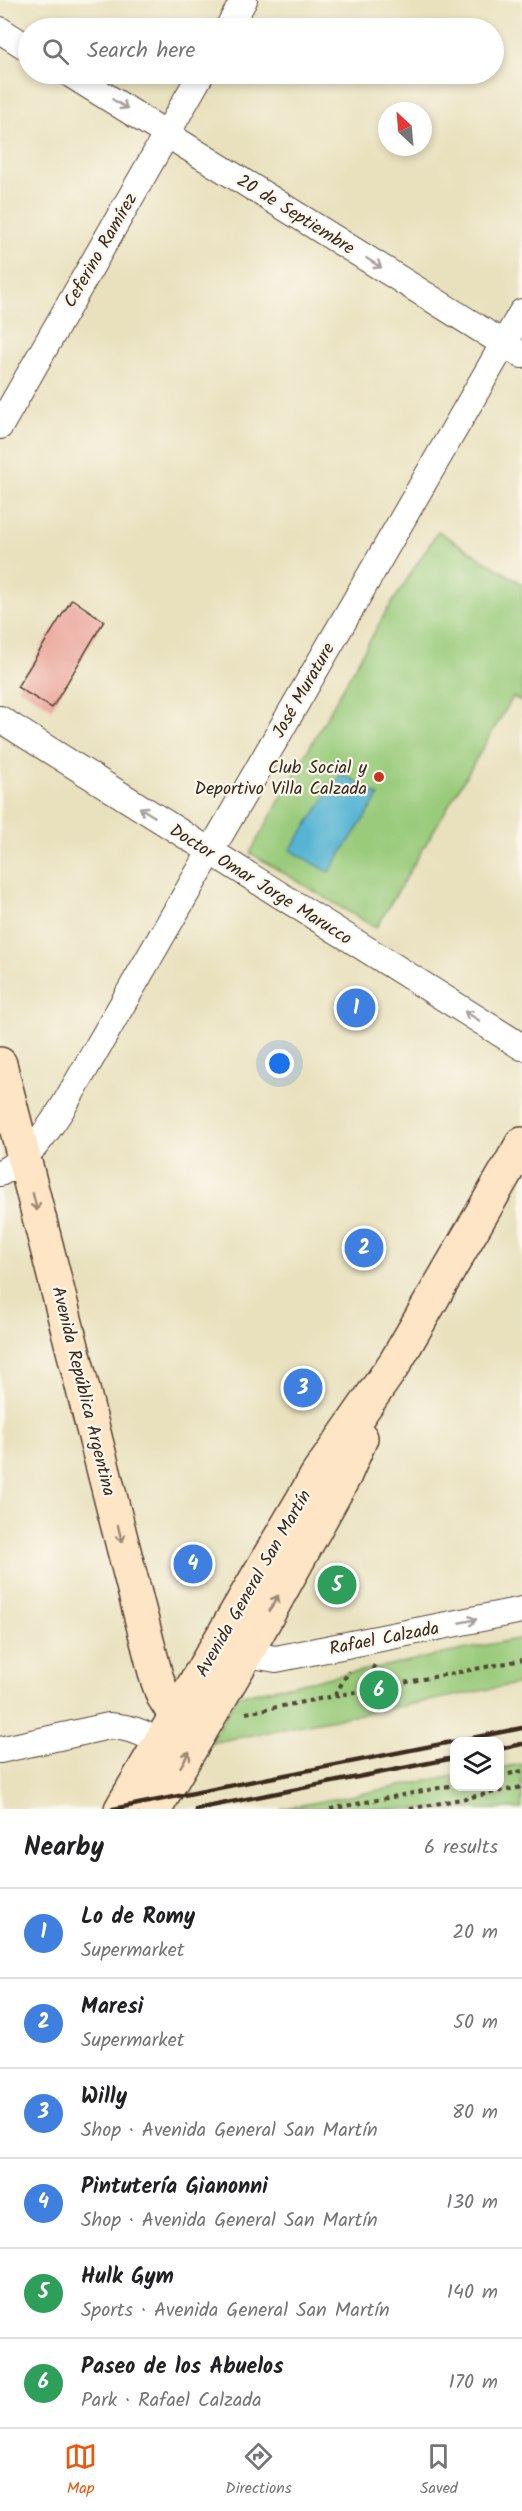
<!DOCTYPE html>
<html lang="en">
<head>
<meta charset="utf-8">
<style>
  :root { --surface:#fff; --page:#f6f6f6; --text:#202124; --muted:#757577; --line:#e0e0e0; --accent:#ea580c }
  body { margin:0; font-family:Kalam,sans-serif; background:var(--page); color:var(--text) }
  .controls { position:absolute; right:18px; bottom:18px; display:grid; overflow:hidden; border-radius:12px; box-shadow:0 3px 9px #0003 }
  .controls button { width:54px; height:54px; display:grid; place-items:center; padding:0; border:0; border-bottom:2px solid var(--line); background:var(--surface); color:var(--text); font:30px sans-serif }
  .compass { position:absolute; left:378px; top:102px; width:54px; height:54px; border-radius:50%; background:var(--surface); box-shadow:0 3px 9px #0003; rotate:334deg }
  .you { position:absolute; left:280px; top:1064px; width:21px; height:21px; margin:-15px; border:4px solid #fff; border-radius:50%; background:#1a73e8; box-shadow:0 0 0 9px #1a73e833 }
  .badge { display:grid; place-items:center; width:39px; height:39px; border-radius:50%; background:var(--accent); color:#fff; font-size:20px; font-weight:700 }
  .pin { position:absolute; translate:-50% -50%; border:3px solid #fff; box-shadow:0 2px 6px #0006 }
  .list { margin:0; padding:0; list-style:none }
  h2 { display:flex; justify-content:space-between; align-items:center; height:78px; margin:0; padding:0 24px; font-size:26px }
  h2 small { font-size:20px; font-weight:400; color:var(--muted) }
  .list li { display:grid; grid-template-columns:39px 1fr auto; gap:18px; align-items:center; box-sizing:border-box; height:90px; padding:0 24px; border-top:2px solid var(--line) }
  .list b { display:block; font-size:22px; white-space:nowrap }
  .list p { margin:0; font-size:20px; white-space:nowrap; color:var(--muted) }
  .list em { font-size:20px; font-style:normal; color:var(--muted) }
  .icon { flex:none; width:33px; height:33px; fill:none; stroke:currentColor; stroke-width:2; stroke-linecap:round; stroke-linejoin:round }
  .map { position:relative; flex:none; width:522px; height:1809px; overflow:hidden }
  .search { position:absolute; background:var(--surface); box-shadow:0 3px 9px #0003; left:18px; right:18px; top:18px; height:66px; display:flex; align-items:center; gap:15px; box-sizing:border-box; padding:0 21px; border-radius:33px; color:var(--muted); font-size:22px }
  .sheet { height:618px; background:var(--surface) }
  nav { display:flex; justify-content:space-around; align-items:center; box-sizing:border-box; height:84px; border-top:2px solid var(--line); background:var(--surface); font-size:16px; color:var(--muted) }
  nav a { display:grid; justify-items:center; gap:3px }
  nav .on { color:var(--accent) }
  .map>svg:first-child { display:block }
</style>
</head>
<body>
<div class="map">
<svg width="522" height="1809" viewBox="0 0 522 1809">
  <rect width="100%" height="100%" fill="#fbf7ec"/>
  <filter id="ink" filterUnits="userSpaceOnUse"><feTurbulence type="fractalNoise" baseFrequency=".0167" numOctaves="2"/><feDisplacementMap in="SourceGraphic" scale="12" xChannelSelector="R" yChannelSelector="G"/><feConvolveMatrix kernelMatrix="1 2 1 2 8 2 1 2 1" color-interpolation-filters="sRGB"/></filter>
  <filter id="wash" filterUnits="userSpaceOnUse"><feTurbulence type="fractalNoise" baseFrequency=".008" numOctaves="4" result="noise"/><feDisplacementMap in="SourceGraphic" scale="24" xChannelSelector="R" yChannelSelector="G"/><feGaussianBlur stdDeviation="1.35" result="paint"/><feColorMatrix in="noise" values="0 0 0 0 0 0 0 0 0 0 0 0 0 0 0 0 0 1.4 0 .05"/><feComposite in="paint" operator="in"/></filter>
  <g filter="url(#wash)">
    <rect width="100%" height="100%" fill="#e9e1be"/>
    <!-- green -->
    <g fill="#99cb7a" stroke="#6a7a4c" stroke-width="1.5">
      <path d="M 438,531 L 522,584 L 522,702 L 513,697 L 376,928 L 250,853 L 383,617 Z"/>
      <path d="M 522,1638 L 522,1683 L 210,1743 L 238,1696 Z"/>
      <path d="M 522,1764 L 522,1809 L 281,1809 L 454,1776 L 454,1786 L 500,1786 L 500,1768 Z"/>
    </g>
    <!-- water -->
    <path fill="#54b4d3" stroke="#486f78" stroke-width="1.5" d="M 342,773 L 379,796 L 329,872 L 290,850 Z"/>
    <g id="blocks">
      <!-- building -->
      <path fill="#eaa196" d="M 72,599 L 104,621 L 52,708 L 17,687 Z"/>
    </g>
  </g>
  <g filter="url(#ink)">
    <use href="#blocks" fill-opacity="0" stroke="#554536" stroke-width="1.5"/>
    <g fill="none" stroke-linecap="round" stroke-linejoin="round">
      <defs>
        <g id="minor">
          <path d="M 228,28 L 244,0"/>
          <path d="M 0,30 L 28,48"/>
          <path d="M 70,74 L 522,355"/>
          <path d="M 0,426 L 201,74"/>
          <path d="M 0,719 L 522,1047"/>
          <path d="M 0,1173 C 28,1160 47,1132 63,1107 L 522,312"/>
          <path d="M 246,1654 L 276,1659 L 522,1610"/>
          <path d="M 0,1750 L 109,1726 C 129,1727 142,1732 159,1742"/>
        </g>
        <g id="secondary">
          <path d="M 0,1064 L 156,1676 L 163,1696 L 175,1715"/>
          <path d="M 121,1809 L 317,1475 L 395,1363 L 522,1144"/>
          <path d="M 155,1809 L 246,1654 L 345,1475 L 361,1438"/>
        </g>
      </defs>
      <!-- minor casing -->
      <use href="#minor" stroke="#554536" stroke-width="28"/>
      <!-- secondary casing -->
      <use href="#secondary" stroke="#554536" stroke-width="36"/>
      <!-- path -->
      <g stroke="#554536" stroke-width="4" stroke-dasharray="4.5 4.5" stroke-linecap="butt">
        <path d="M 372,1666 L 399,1683"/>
        <path d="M 335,1695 L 349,1671"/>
        <path d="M 246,1713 L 522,1660"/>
        <path d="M 500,1776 L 522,1771"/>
        <path d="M 330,1809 L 454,1785"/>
        <path d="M 410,1809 L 522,1787"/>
      </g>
      <!-- minor -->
      <use href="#minor" stroke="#fff" stroke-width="26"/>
      <!-- secondary -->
      <use href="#secondary" stroke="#fde5c5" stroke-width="33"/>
      <!-- rail -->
      <g stroke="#3b2a1e" stroke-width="4.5">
        <path d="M 500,1749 L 522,1744"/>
        <path d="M 113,1809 L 522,1728"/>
        <path d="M 196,1809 L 454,1758"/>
      </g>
    </g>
    <!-- one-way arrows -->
    <defs><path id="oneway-shaft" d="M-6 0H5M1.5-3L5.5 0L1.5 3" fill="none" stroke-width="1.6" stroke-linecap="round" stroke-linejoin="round" transform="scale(1.5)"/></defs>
    <g stroke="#a79f9a">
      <use href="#oneway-shaft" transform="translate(120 104) rotate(32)"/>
      <use href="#oneway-shaft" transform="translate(374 263) rotate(32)"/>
      <use href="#oneway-shaft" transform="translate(147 812) rotate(-148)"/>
      <use href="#oneway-shaft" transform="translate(472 1016) rotate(-148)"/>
      <use href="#oneway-shaft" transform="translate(468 1621) rotate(-11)"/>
    </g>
    <g stroke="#9c8872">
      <use href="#oneway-shaft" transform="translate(35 1202) rotate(76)"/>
      <use href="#oneway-shaft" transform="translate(120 1534) rotate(76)"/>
      <use href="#oneway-shaft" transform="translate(274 1603) rotate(-61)"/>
      <use href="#oneway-shaft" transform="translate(185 1759) rotate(-60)"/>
    </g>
  </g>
  <!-- markers -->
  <circle fill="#c8321e" stroke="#fbf7ec" stroke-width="2" cx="379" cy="777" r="6"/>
  <g text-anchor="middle" stroke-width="4.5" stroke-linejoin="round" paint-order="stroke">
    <!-- street labels -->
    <g font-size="18" fill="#3b2a1e" stroke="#fbf7ec">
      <text transform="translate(296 214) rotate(32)" y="6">20 de Septiembre</text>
      <text transform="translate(100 250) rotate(-60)" y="6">Ceferino Ramírez</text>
      <text transform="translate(303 690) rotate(-60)" y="6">José Murature</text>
      <text transform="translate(261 884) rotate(32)" y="6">Doctor Omar Jorge Marucco</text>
      <text transform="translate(84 1391) rotate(76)" y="6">Avenida República Argentina</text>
      <text transform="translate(253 1583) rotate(-60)" y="6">Avenida General San Martín</text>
      <text transform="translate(384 1638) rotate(-11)" y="6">Rafael Calzada</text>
    </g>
    <!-- poi labels -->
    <g font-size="18" fill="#3b2a1e" stroke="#fbf7ec" text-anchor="end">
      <text x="367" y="773">Club Social y<tspan x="367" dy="21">Deportivo Villa Calzada</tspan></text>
    </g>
  </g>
</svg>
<div class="controls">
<button><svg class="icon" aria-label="layers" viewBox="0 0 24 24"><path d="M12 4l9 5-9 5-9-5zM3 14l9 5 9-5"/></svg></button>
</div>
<svg class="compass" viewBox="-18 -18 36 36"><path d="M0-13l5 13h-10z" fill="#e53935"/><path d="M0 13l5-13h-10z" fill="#757577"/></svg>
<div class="you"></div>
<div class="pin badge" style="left:356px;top:1008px;background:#3f7fe0">1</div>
<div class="pin badge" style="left:364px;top:1248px;background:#3f7fe0">2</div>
<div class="pin badge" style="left:303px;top:1388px;background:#3f7fe0">3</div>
<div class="pin badge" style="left:193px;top:1564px;background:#3f7fe0">4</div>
<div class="pin badge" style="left:337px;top:1585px;background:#2e9e5b">5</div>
<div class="pin badge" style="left:379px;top:1690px;background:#2e9e5b">6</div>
<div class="search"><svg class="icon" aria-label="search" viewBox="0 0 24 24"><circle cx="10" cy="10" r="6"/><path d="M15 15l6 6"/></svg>Search here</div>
</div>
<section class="sheet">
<h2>Nearby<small>6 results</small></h2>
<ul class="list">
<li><span class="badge" style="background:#3f7fe0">1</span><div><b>Lo de Romy</b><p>Supermarket</p></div><em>20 m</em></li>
<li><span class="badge" style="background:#3f7fe0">2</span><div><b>Maresi</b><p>Supermarket</p></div><em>50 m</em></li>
<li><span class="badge" style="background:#3f7fe0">3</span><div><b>Willy</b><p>Shop · Avenida General San Martín</p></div><em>80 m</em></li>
<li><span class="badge" style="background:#3f7fe0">4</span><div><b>Pintutería Gianonni</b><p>Shop · Avenida General San Martín</p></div><em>130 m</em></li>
<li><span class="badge" style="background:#2e9e5b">5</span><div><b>Hulk Gym</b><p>Sports · Avenida General San Martín</p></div><em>140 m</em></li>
<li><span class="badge" style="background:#2e9e5b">6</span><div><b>Paseo de los Abuelos</b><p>Park · Rafael Calzada</p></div><em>170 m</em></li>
</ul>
</section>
<nav>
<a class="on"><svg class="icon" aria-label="map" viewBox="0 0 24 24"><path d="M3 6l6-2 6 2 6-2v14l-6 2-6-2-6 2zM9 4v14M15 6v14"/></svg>Map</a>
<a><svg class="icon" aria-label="directions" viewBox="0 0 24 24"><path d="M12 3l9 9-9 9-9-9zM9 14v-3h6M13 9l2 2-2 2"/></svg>Directions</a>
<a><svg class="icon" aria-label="saved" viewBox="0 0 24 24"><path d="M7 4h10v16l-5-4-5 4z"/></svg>Saved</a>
</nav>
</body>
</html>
